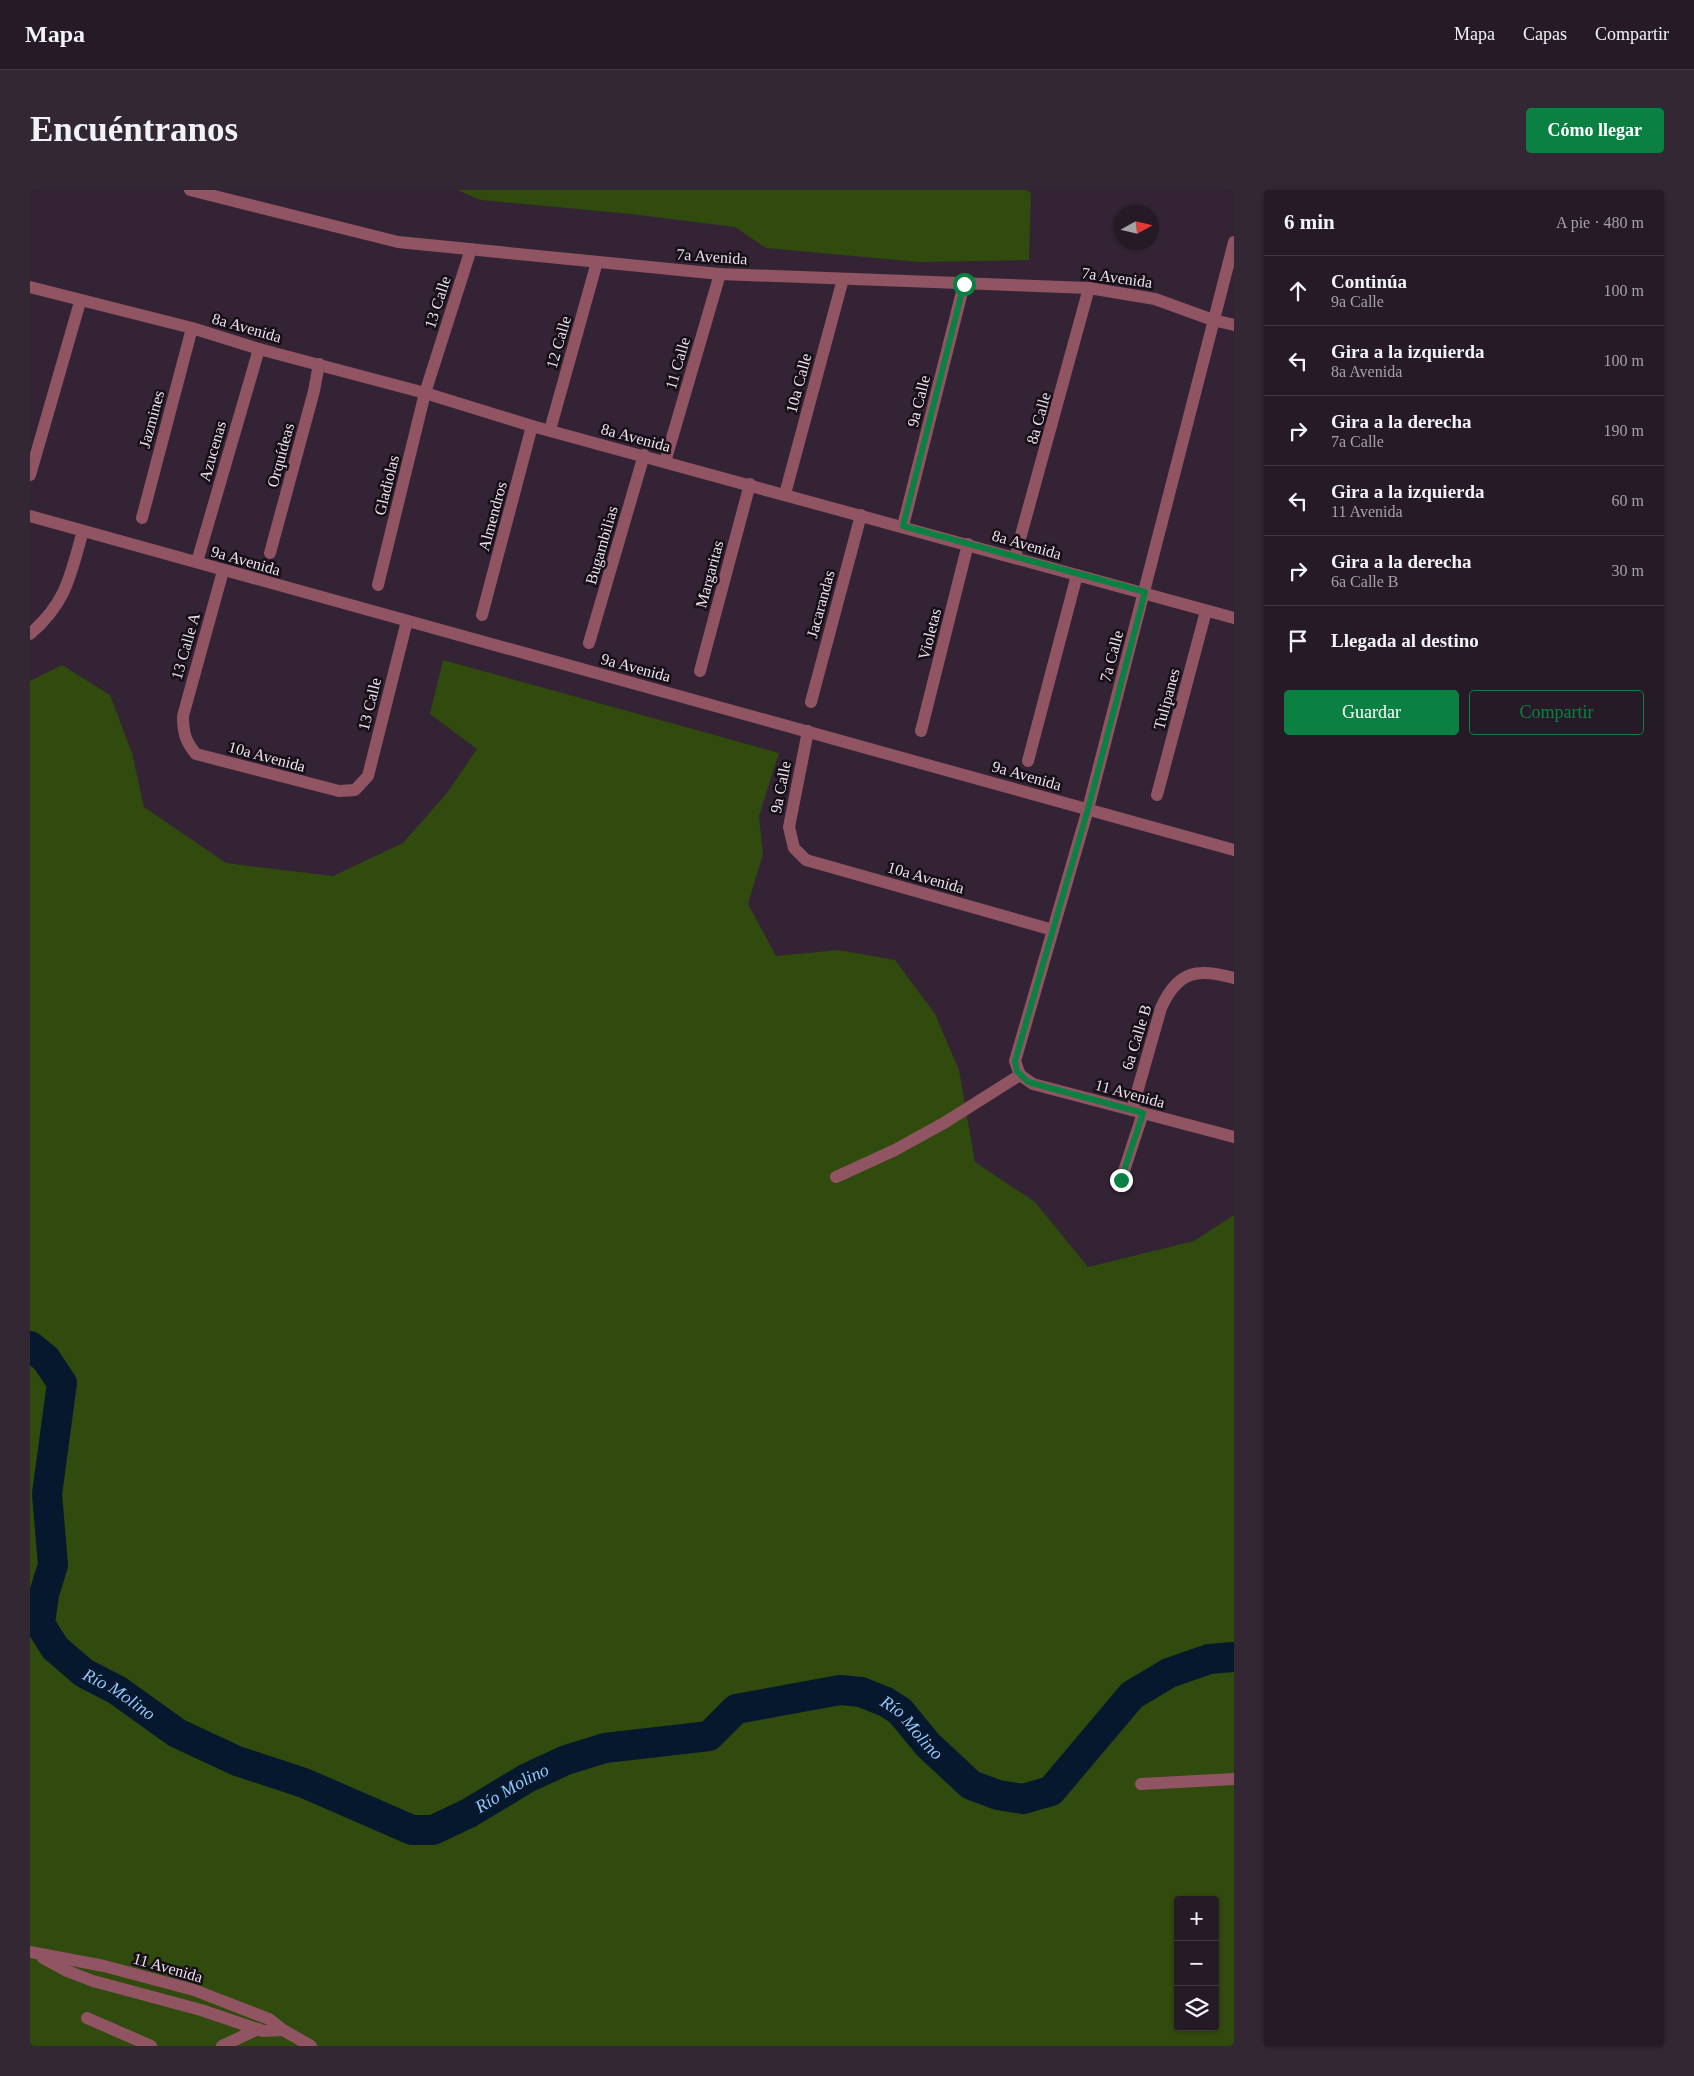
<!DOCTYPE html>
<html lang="es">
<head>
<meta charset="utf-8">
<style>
  :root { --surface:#261a27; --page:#322733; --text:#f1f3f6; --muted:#a4a1a7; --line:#423844; --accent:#0b8043 }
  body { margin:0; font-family:Georgia,serif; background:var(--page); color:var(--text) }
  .controls { position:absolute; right:15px; bottom:15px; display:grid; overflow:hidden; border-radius:5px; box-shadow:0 1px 4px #0004 }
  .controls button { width:45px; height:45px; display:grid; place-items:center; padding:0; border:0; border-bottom:1px solid var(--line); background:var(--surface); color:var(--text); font:25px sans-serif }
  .compass { position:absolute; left:1084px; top:15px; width:45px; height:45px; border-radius:50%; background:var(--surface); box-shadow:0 1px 4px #0004; rotate:82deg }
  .stop { position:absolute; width:15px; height:15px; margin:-11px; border:4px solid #0b8043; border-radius:50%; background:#fff }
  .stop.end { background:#0b8043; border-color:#fff; box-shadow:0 1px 5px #0008 }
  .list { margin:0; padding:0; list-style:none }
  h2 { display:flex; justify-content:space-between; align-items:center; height:65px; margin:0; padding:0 20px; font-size:21px }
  h2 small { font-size:16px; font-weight:400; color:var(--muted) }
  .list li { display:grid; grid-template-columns:32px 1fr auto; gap:15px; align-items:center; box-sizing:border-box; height:70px; padding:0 20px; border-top:1px solid var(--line) }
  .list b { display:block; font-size:19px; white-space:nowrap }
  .list p { margin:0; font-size:16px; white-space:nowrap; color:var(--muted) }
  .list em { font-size:16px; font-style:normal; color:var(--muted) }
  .actions { display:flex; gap:10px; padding:15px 20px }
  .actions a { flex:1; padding:11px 0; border:1px solid var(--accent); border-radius:5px; text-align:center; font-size:18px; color:var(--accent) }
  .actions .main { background:var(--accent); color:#fff }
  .icon { flex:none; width:28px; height:28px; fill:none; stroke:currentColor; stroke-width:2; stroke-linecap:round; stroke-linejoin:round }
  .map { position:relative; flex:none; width:1204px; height:1856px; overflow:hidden; border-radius:5px }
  header { display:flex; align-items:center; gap:30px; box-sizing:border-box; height:70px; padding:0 25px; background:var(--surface); border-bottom:1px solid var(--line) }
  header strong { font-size:24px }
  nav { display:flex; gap:28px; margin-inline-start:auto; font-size:18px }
  .intro { display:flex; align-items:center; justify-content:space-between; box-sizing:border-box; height:120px; padding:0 30px }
  h1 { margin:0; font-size:35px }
  .button { padding:12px 22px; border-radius:5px; background:var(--accent); color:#fff; font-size:18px; font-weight:700 }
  main { display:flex; gap:30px; padding:0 30px }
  aside { flex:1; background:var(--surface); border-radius:5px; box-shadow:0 1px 4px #0004 }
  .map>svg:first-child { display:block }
</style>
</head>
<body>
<header>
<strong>Mapa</strong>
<nav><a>Mapa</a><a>Capas</a><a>Compartir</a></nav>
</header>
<div class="intro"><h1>Encuéntranos</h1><a class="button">Cómo llegar</a></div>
<main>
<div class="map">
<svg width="1204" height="1856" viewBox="0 0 1204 1856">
  <rect width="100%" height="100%" fill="#332334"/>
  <!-- green -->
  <g fill="#314a0e" fill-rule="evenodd">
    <path d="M 427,0 L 995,0 L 1001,2 L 999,70 L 889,72 L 736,58 L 705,37 L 601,24 L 451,10 Z"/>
    <path d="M 413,470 L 749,563 L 729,626 L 733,664 L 718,714 L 746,766 L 808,760 L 865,770 L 905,824 L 929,880 L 945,972 L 1005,1012 L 1058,1077 L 1164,1051 L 1204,1025 L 1204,1856 L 0,1856 L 0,491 L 32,475 L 80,505 L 102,563 L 114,617 L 196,673 L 303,686 L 373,653 L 417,603 L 447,559 L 400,524 ZM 1148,1710 L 1185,1710 L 1185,1837 L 1148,1837 Z"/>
  </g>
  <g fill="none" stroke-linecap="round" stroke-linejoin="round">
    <!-- river -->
    <path stroke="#05182d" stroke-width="30" id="s1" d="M 0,1156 L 16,1169 L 32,1193 L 17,1304 L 23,1375 L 14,1404 L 10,1434 L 25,1458 L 54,1483 L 87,1500 L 147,1543 L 207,1571 L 274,1593 L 382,1640 L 403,1640 L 439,1623 L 497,1588 L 536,1570 L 575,1558 L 679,1546 L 706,1519 L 810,1500 L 831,1502 L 856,1512 L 870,1521 L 898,1555 L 941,1595 L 968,1605 L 993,1609 L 1021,1601 L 1102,1505 L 1139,1483 L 1179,1469 L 1204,1467"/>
    <!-- minor -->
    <g stroke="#905463" stroke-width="12">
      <path d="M 160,0 L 368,52 L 690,84 L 1059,98 L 1125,109 L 1183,130 L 1204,135"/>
      <path d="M 1204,52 L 1058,619 L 985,871 L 990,885 L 1003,894 L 1204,947"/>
      <path d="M 0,97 L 162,138 L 229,159 L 395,203 L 502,236 L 1204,428"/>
      <path d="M 520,240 L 567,72"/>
      <path d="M 635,272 L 690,84"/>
      <path d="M 0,285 L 50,112"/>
      <path d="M 755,304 L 813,89"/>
      <path d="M 0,326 L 1204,660"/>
      <path d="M 112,328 L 162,138"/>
      <path d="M 873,336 L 934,94"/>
      <path d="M 240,363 L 284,201 L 289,174"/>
      <path d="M 985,367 L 1059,98"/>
      <path d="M 167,372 L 229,159"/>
      <path d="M 193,381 L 153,526 C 153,542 155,551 166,564 L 309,601 L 325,600 L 338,586 L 377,431"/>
      <path d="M 348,395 L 395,203 L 441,59"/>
      <path d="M 452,425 L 502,236"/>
      <path d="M 0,444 C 37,412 40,386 53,341"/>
      <path d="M 559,453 L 614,265"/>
      <path d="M 670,481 L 720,294"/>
      <path d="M 781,512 L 831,325"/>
      <path d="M 778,541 L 759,637 L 764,658 L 776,670 L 1023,740"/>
      <path d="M 891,541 L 938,354"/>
      <path d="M 998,571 L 1047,385"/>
      <path d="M 1127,605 L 1176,421"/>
      <path d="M 1102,920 L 1131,818 C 1148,780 1168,778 1204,788"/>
      <path d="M 806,987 L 865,960 L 914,933 L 990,885"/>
      <path d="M 1091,990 L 1113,923"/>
      <path d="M 1111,1594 L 1204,1589"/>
      <path d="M 0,1762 L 74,1776 L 164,1800 L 239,1829 L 253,1840 L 281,1856"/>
      <path d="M 13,1768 L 37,1781 L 63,1791 L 171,1820 L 233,1841 L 253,1840"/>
      <path d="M 57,1828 L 121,1856"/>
      <path d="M 192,1856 L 228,1839"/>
    </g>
  </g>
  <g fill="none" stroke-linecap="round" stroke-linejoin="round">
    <!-- route -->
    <path stroke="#0b8043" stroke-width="6" d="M 934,94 L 873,336 L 1115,402 L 1058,619 L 985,871 L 987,881 L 998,892 L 1113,923 L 1091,990"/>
  </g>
  <g text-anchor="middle" stroke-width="5" stroke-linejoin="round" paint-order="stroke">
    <!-- street labels -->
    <g font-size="16" fill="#ece1ec" stroke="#160f17">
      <text transform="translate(682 66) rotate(4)" y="6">7a Avenida</text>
      <text transform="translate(1087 87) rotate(8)" y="6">7a Avenida</text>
      <text transform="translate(407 112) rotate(-72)" y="6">13 Calle</text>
      <text transform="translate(217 137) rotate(16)" y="6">8a Avenida</text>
      <text transform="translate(528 152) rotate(-74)" y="6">12 Calle</text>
      <text transform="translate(647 173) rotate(-74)" y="6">11 Calle</text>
      <text transform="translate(768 193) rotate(-75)" y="6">10a Calle</text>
      <text transform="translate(888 211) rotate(-76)" y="6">9a Calle</text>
      <text transform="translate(1008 228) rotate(-74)" y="6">8a Calle</text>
      <text transform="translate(121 229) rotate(-75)" y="6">Jazmines</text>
      <text transform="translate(606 247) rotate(15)" y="6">8a Avenida</text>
      <text transform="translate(182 261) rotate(-74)" y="6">Azucenas</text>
      <text transform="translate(250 265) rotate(-75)" y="6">Orquídeas</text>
      <text transform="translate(356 295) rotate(-76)" y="6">Gladiolas</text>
      <text transform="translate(462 326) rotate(-75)" y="6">Almendros</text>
      <text transform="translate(997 354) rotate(16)" y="6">8a Avenida</text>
      <text transform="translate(571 355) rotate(-74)" y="6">Bugambilias</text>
      <text transform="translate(216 370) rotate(16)" y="6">9a Avenida</text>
      <text transform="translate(679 384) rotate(-75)" y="6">Margaritas</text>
      <text transform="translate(790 414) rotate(-75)" y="6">Jacarandas</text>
      <text transform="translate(899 444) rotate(-76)" y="6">Violetas</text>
      <text transform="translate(155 456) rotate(-74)" y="6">13 Calle A</text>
      <text transform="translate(1081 466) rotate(-75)" y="6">7a Calle</text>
      <text transform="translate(606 477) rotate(15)" y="6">9a Avenida</text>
      <text transform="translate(1136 509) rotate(-75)" y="6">Tulipanes</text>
      <text transform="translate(339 514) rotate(-76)" y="6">13 Calle</text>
      <text transform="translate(237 566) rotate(15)" y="6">10a Avenida</text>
      <text transform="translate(997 585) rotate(16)" y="6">9a Avenida</text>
      <text transform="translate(750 597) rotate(-79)" y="6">9a Calle</text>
      <text transform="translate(896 687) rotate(16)" y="6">10a Avenida</text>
      <text transform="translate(1106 847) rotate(-73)" y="6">6a Calle B</text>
      <text transform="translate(1100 903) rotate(15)" y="6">11 Avenida</text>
      <text transform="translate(138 1777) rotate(16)" y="6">11 Avenida</text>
    </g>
    <!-- water labels -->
    <g font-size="18" font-style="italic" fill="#95c5fa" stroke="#160f17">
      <text dy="6" stroke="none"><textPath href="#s1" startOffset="401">Río Molino</textPath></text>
      <text dy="6" stroke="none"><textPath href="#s1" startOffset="1271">Río Molino</textPath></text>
      <text dy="6" stroke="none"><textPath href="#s1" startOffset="836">Río Molino</textPath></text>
    </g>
  </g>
</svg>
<div class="controls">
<button>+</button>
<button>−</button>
<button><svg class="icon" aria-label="layers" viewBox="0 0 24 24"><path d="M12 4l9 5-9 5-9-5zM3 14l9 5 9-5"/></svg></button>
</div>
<svg class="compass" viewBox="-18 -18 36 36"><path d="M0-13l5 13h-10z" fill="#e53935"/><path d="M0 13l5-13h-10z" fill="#a4a1a7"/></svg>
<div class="stop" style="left:934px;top:94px"></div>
<div class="stop end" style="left:1091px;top:990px"></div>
</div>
<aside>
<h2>6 min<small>A pie · 480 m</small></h2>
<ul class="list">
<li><svg class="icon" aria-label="ahead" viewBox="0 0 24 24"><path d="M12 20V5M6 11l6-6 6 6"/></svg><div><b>Continúa</b><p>9a Calle</p></div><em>100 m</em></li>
<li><svg class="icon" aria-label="left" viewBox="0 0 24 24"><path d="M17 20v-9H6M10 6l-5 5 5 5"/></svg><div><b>Gira a la izquierda</b><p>8a Avenida</p></div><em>100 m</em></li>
<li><svg class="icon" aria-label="right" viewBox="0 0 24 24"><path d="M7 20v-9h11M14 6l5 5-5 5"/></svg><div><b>Gira a la derecha</b><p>7a Calle</p></div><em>190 m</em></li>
<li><svg class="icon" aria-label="left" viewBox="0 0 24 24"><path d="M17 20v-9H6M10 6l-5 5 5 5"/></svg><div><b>Gira a la izquierda</b><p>11 Avenida</p></div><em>60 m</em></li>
<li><svg class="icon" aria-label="right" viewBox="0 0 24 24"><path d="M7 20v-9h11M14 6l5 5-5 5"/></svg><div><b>Gira a la derecha</b><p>6a Calle B</p></div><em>30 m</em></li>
<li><svg class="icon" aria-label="arrive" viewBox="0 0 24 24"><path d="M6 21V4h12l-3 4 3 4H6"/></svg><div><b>Llegada al destino</b></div></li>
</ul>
<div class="actions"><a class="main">Guardar</a><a>Compartir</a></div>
</aside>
</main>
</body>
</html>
